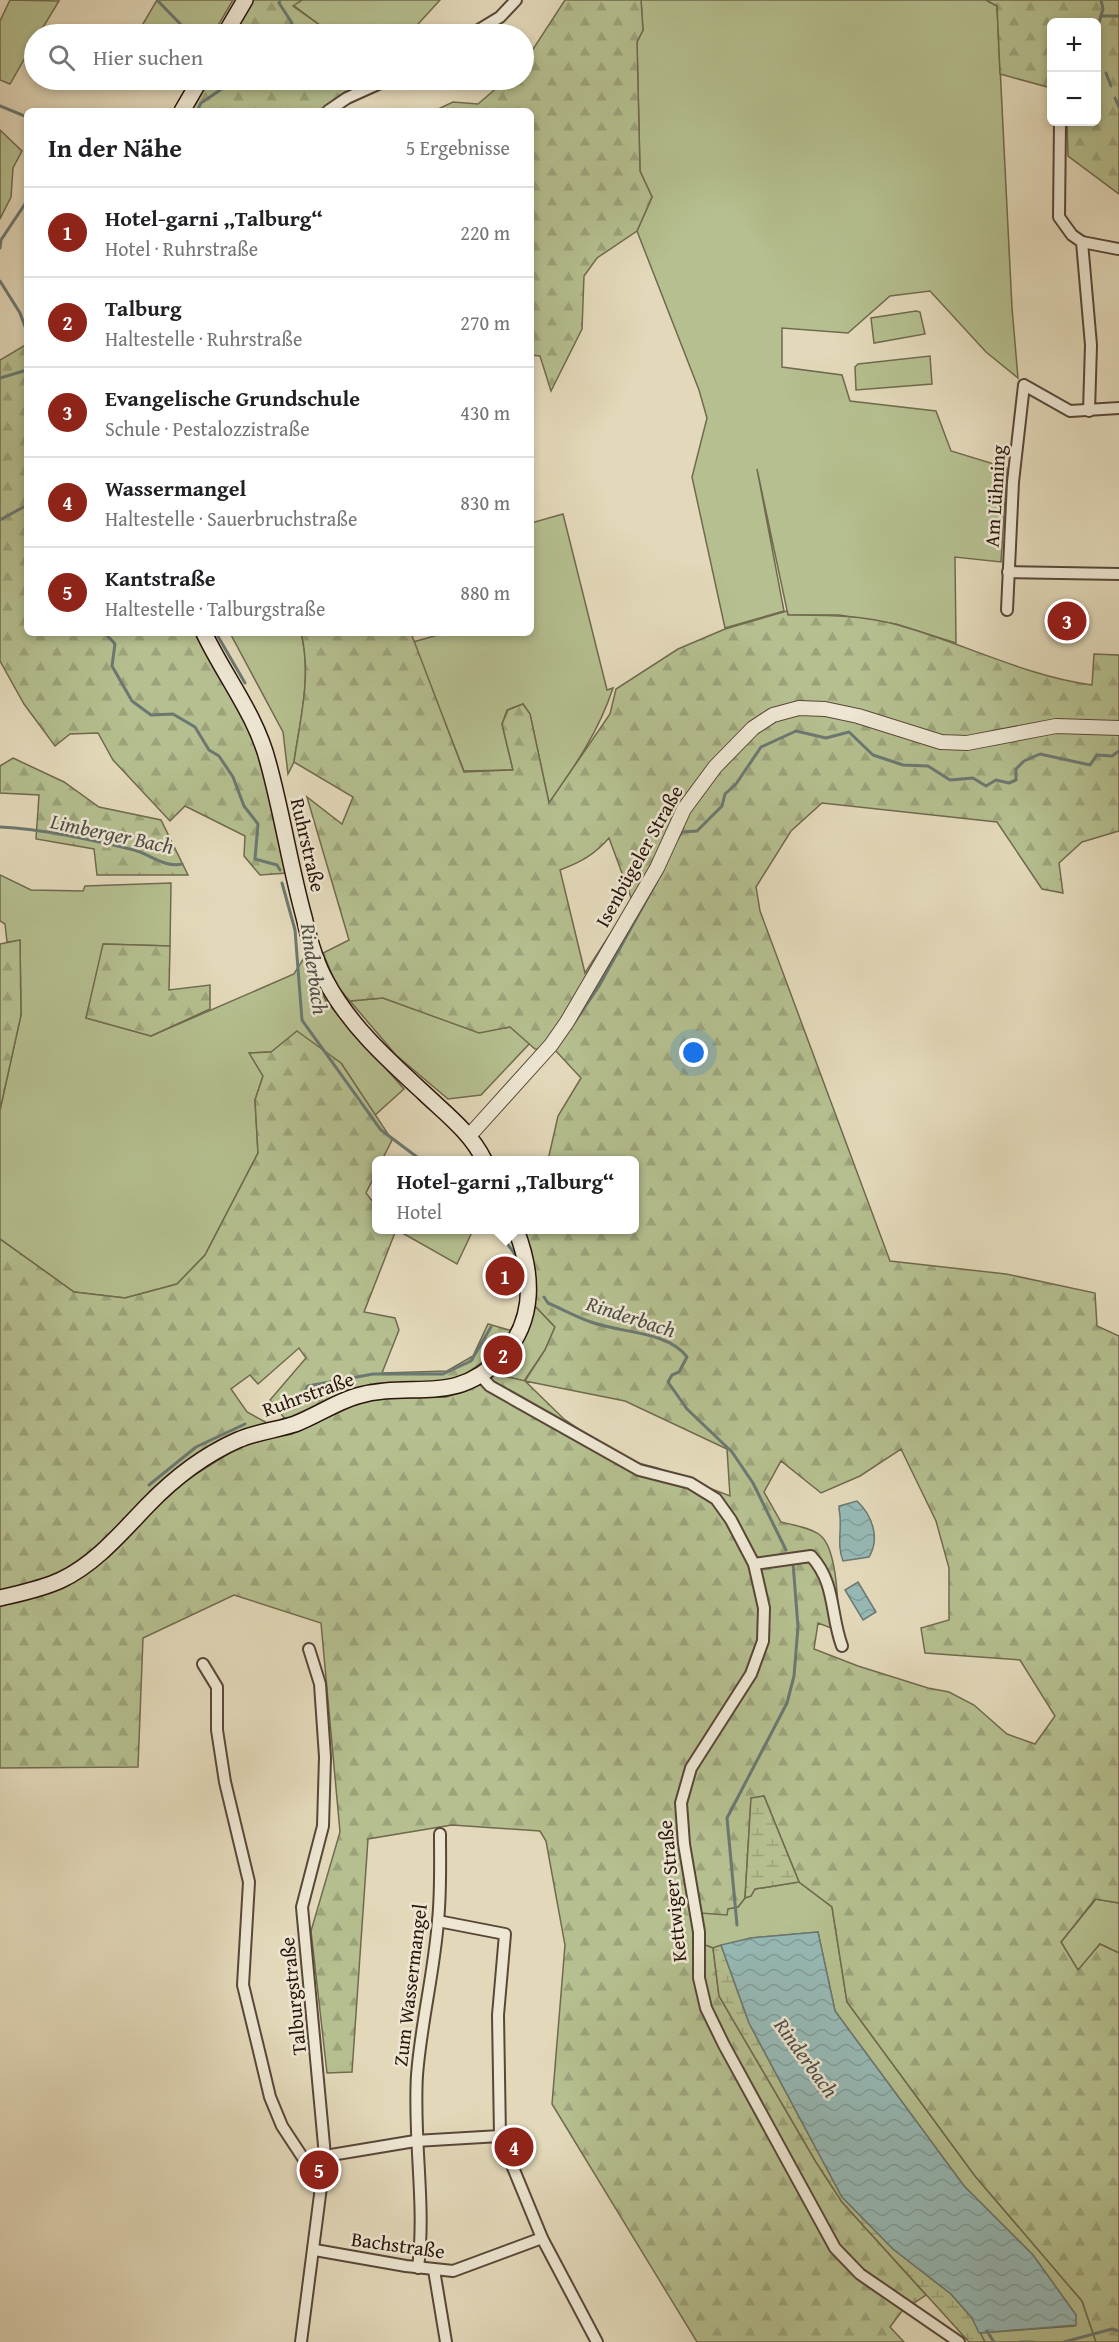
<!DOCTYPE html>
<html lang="de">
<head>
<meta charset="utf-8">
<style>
  :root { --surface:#fff; --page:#f2f2f2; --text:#202124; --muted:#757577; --line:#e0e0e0; --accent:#8f2418 }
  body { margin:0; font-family:"Gentium Book Plus",serif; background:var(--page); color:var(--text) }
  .controls { position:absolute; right:18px; top:18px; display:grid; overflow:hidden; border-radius:9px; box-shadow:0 3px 9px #0003 }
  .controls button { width:54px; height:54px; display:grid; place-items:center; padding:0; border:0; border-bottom:2px solid var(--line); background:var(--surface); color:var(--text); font:30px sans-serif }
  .you { position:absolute; left:694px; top:1053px; width:21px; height:21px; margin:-15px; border:4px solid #fff; border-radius:50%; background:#1a73e8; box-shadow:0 0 0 9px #1a73e833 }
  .badge { display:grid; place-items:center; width:39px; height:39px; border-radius:50%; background:var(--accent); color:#fff; font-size:20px; font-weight:700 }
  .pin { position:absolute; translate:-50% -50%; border:3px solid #fff; box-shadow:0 2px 6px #0006 }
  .popup { position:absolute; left:372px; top:1156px; width:267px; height:78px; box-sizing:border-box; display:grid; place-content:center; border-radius:9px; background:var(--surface); filter:drop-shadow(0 2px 4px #0005); font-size:20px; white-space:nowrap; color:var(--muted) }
  .popup b { font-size:22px; color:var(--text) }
  .popup::after { content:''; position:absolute; left:50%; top:100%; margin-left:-12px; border:12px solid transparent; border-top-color:var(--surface) }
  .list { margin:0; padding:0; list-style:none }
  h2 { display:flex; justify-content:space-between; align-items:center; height:78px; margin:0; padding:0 24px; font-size:26px }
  h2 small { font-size:20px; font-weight:400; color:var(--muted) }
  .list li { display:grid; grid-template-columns:39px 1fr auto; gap:18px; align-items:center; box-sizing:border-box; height:90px; padding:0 24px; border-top:2px solid var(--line) }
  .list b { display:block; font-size:22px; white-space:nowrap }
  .list p { margin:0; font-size:20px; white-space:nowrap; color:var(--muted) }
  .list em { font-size:20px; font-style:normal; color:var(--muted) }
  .icon { flex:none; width:33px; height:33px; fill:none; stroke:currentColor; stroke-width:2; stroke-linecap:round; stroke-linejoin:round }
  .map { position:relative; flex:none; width:1119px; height:2342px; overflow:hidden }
  .search { position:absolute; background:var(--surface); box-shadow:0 3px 9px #0003; left:24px; top:24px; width:510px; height:66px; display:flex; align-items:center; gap:15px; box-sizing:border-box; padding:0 21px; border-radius:33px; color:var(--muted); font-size:22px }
  .panel { position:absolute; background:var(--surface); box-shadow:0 3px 9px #0003; left:24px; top:108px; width:510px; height:528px; border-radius:9px }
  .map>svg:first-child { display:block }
</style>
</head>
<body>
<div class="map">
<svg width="1119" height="2342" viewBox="0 0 1119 2342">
  <defs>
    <pattern id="forest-firs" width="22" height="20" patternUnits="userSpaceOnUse" patternTransform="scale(1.5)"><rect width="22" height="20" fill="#b5bf8f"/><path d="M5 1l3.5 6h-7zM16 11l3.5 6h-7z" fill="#9ca37a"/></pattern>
    <pattern id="wetland-marsh" width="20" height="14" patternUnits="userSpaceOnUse" patternTransform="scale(1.5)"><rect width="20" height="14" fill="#b5bf8f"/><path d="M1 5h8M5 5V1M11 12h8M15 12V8" fill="none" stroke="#9ca37a"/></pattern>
    <pattern id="water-waves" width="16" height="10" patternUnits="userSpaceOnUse" patternTransform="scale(1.5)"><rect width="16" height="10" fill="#96b9b5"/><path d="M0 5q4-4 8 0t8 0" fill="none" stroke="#819e9a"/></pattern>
  </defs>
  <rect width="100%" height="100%" fill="#e3d9ba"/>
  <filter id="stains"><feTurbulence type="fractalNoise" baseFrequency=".00333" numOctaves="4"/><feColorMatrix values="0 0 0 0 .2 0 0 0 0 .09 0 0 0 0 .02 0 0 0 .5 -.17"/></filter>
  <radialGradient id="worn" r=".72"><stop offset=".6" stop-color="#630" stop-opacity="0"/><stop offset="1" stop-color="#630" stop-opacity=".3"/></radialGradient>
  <!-- green -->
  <g fill="#b5bf8f" stroke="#706a4e" stroke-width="1.5">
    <path d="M 10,0 L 59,1 L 39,34 L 34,34 L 34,42 L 10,84 L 0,80 L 0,21 Z"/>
    <path d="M 157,0 L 233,0 L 213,34 L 137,34 Z"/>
    <path d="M 302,0 L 440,0 L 409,34 L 332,34 L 293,5 Z"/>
    <path d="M 641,0 L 986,0 L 997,6 L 1012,308 L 1018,378 L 986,352 L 930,291 L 890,296 L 848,333 L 782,328 L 782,367 L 842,375 L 850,401 L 936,411 L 951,451 L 1007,468 L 1001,562 L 955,557 L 956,643 L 896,624 L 839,615 L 788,615 L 757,469 L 784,611 L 725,628 L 692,477 L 707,418 L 699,390 L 637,231 L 652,197 L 640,171 L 637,42 L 643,30 Z"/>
    <path d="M 0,130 L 22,151 L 13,168 L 11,197 L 0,219 Z"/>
    <path d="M 916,311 L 920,312 L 925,334 L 874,343 L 871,318 Z"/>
    <path d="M 930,356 L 932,384 L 856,390 L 855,367 L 858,364 Z"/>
    <path d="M 563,514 L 607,690 L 613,688 C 599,731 575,766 549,803 L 530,714 L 523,704 L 507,710 L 502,724 L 513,770 L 464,771 L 413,642 L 445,633 L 531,633 L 531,523 Z"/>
    <path d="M 230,633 L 301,633 C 312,675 300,720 294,762 L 288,774 L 283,732 Z"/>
    <path d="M 0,875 L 31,890 L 83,891 L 85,886 L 171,883 L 170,946 L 104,944 L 86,1018 L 151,1036 L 294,974 L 305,956 L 326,1001 L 404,1089 L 375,1115 L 341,1063 L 271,1052 L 250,1053 L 263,1076 L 255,1100 L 258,1153 L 205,1255 L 177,1284 L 125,1298 L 74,1292 L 0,1239 L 0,1110 L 21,1015 L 20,941 L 7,942 L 5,924 L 0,921 Z"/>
    <path d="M 383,998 L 479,1032 L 510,1027 L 531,1042 L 481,1095 L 448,1099 L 396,1055 L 350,1001 Z"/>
    <path d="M 397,1230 L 473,1230 L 457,1264 Z"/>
    <path d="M 534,1305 L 555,1327 L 545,1350 L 524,1381 L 491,1373 Z"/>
    <path d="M 799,1882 L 832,1907 L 847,2002 L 975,2176 L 1082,2301 L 1096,2342 L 985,2342 L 979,2333 L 1075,2326 L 1076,2315 L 1033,2255 L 964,2186 L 835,2011 L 818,1932 L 751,1938 L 713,1948 L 705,1945 L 700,1934 L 700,1913 L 738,1907 L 745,1898 L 751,1896 L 755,1889 Z"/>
    <path d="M 1096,1899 L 1119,1903 L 1119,1953 L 1100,1944 L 1078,1971 L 1061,1942 Z"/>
  </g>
  <!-- forest -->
  <g fill="url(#forest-firs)" stroke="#706a4e" stroke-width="1.5" fill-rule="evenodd">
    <path d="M 253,0 L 302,0 L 293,6 L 332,34 L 233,34 Z"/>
    <path d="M 565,0 L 641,0 L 643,30 L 637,42 L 640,171 L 652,197 L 637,231 L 597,258 L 584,276 L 582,329 L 551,391 L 540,356 L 531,355 L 531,111 L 434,111 L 453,102 L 478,104 L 506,80 L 524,80 L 524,63 Z"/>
    <path d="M 986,0 L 1119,0 L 1119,194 L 1068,156 L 1067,122 L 1096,122 L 1096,22 L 1052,22 L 1051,88 L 1000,74 L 997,6 Z"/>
    <path d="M 208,80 L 377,80 L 344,93 L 320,111 L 190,111 Z"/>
    <path d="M 27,344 L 27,633 L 198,633 C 216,674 243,709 259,751 C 273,789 278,833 287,873 L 260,875 L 244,856 L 245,836 L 185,806 L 170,821 L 113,760 L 98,733 L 70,734 L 55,746 L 24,704 L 0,661 L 0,360 Z"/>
    <path d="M 787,611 L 788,615 C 825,615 862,615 898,625 C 963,643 1025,676 1092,685 L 1094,654 L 1119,655 L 1119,831 L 1082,842 L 1059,863 L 1063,893 L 1042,889 L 997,822 L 822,803 L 791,831 L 756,887 L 760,911 L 890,1261 L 1006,1274 L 1095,1293 L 1097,1326 L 1119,1336 L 1119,1903 L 1095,1899 L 1061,1942 L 1078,1970 L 1100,1944 L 1119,1953 L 1119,2342 L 1096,2342 L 1082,2301 L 975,2176 L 847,2002 L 832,1907 L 799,1882 L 764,1796 L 751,1799 L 745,1898 L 738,1907 L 728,1909 L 727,1915 L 700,1913 L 700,1934 L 705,1945 L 713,1948 L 719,1996 L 816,2162 L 842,2202 L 926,2295 L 902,2311 L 890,2327 L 904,2342 L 697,2342 L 552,2104 L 565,1945 L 546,1841 L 540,1831 L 452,1825 L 368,1839 L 352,2072 L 327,2073 L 311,1931 L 340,1832 L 321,1623 L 234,1595 L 143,1638 L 138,1767 L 0,1768 L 0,1602 L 106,1555 L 183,1482 L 241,1446 L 299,1431 L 356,1404 L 379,1398 L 446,1397 L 466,1391 L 491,1373 L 525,1381 L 545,1350 L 555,1327 L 534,1305 L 535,1269 L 521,1230 L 634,1230 L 634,1160 L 548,1160 L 558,1116 L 581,1078 L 555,1050 L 535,1049 L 510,1027 L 479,1033 L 383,998 L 350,1001 L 337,986 L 323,953 L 349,940 L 307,797 L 342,824 L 353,797 L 294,762 C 300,720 312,675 301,633 L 411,633 L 464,772 L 513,770 L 502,724 L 508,710 L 523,704 L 530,714 L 549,803 L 610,714 L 616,689 L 678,649 L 725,629 ZM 609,838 L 632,900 L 585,973 L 560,870 C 581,862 594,855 609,838 ZM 525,1381 L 625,1401 L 727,1449 L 730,1496 L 657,1468 L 623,1459 L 564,1419 ZM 901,1449 L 936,1521 L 949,1568 L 949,1620 L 921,1628 L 925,1653 L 1020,1660 L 1055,1716 L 1035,1744 L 1007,1734 L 974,1705 L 949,1692 L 928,1688 L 858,1666 L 814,1649 L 818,1623 L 839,1631 C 838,1609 838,1551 821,1536 C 812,1528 793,1525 781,1522 L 764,1492 L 781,1461 L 821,1493 L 860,1476 Z"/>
    <path d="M 13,758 L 64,782 L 99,807 L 161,820 L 188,875 L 97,875 L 94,849 L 36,839 L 39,795 L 0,793 L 0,766 Z"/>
    <path d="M 20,940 L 21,1015 L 0,1110 L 0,944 Z"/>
    <path d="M 103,944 L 170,946 L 169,990 L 210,985 L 210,1009 L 151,1036 L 86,1018 Z"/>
    <path d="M 297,1031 L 341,1063 L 392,1140 L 382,1160 L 376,1160 L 376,1173 L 366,1193 L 376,1206 L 376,1230 L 396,1230 L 364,1312 L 395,1318 L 399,1330 L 382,1373 L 447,1371 L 473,1356 L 488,1324 L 513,1331 L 496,1352 L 460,1378 L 320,1407 L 286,1420 L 270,1400 L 306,1358 L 299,1348 L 258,1384 L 250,1375 L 231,1389 L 247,1412 L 271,1425 L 240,1433 L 89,1555 L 52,1578 L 0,1591 L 0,1239 L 74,1292 L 125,1298 L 177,1284 L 205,1255 L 258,1153 L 255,1100 L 263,1076 L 249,1053 L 271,1052 Z"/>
  </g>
  <!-- wetland -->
  <g fill="url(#wetland-marsh)" stroke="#706a4e" stroke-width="1.5">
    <path d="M 764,1796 L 799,1882 L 755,1889 L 751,1896 L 745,1898 L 751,1798 Z"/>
    <path d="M 721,1945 L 749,2023 L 842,2197 L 893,2249 L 951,2294 L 972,2318 L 985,2342 L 969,2342 L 842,2202 L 816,2162 L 719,1996 L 713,1948 Z"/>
  </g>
  <!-- water -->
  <g fill="url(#water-waves)" stroke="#6b7871" stroke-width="1.5">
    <path d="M 857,1501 C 873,1516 880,1539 869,1557 L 843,1561 C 836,1544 843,1527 839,1509 L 839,1506 Z"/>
    <path d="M 858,1582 L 876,1612 L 863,1620 L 845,1590 Z"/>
    <path d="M 818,1932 L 835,2011 L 964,2186 L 1033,2255 L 1076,2315 L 1076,2325 L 979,2333 L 972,2318 L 951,2294 L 893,2249 L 842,2197 L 749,2023 L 721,1945 L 751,1938 Z"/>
  </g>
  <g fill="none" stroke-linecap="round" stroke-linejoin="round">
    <!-- stream -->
    <g stroke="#6b7871" stroke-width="3">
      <path d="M 158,1 L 190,34"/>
      <path d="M 1102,16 L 1119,16"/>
      <path d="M 1096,33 L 1103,9 L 1101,0"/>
      <path d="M 270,34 L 288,29 L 292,23 L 279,3 L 280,0"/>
      <path d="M 1096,38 L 1099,55"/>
      <path d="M 1106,73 L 1111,86"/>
      <path d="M 1115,98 L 1119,107"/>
      <path d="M 0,106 L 27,117"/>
      <path d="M 197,111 L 201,103 L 235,80"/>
      <path d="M 0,248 L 1,240 L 27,201"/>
      <path d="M 0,281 L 20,313 L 27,332"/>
      <path d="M 0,378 L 27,370"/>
      <path d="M 0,520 L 27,505"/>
      <path d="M 105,633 L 115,644 L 112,666 L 132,701 L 151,715 L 173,714 L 195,727 L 209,750 L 219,756 L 233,777 L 244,806 L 258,824 L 255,859 L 277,865 L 280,870"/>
      <path d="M 216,633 L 245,683"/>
      <path d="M 0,827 C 44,829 91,840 134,850 C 150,854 164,868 182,864"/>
      <path d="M 678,838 L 682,832 L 697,831 L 722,806 L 725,794 L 736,784 L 761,747 L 796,731 L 826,738 L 849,732 L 873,755 L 903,765 L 928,766 L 950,780 L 973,778 L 986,786 L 996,780 L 1009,783 L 1016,780 L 1016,769 L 1024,761 L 1040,754 L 1090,765 L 1097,755 L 1112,756 L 1119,751"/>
      <path d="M 282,883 L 295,930 L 302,1020 L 381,1130 L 421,1160"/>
      <path d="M 574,1023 L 599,986 L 657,881"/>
      <path d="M 497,1230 L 517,1257"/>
      <path d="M 544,1297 L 548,1303 C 562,1309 576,1317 591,1322 C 620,1333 668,1331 687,1357 L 679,1372 L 672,1375 L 668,1382 L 687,1409 L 732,1452 L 753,1483 L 786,1550"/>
      <path d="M 283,1405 L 301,1400 L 308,1386 L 373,1374 L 443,1374 L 471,1361 L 491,1327"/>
      <path d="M 149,1485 L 196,1447 L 245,1424"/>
      <path d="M 737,1925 L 727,1818 L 787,1703 L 794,1676 L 798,1627 L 793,1563"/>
      <path d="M 987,2331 L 994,2342"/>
      <path d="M 1020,2342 L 1033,2342"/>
      <path d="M 1064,2342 L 1112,2329 L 1119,2331"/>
    </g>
    <defs>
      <g id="minor">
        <path d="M 472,34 L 500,17 L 516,0"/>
        <path d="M 328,111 L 347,98 L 387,80"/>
        <path d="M 1060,122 L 1059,217 L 1072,235 L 1082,242 L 1091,345 L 1089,411"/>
        <path d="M 1082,242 L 1118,249"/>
        <path d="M 1008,572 L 1119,574"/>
        <path d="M 1007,610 L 1013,482 L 1024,385 L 1070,411 L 1119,408"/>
        <path d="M 479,1374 L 490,1386 L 639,1470 L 690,1483 L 716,1499 L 731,1520 L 754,1564 L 764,1608 L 763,1641 L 751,1674 L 691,1768 L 681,1803 L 684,1844 L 699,1932 L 699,1978 L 706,2008 L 724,2045 L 835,2248 L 860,2274 L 959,2342"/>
        <path d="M 754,1564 L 811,1556 C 836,1583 830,1614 842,1646"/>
        <path d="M 203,1664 L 217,1687 L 217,1730 L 225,1782 L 249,1882 L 243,1985 L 259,2051 L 270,2097 L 282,2126 L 303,2158 L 313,2163 L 325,2164"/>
        <path d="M 438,1921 L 505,1934 L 498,2015 L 500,2136 L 542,2238 L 597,2342"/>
        <path d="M 325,2156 L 415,2141 L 500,2136"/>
        <path d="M 315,2250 L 406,2266 L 453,2271 L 542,2238"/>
        <path d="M 418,2268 C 426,2204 413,2140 417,2075 C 421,2023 434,1973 438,1921 C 441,1892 440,1862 440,1834"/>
        <path d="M 434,2270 L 446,2342"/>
        <path d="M 301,2342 L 325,2156 L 302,1907 L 323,1826 L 325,1757 L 320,1684 L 309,1649"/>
      </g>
      <path id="tertiary" d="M 469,1136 L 551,1045 L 567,1022 L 657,868 L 684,809 L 715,767 L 753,728 L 773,715 L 799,708 L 825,709 L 858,716 L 941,742 L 967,743 L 1056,726 L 1119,728"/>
      <g id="secondary">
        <path d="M 225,34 L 245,0"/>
        <path d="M 182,111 L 200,80"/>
        <path d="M 204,633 C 225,677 256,715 268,762 C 282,813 290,866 304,917 C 309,939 315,962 326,981 C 349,1025 388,1060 424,1093 C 446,1114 471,1133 484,1160"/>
        <path d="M 0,1598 C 21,1593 42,1589 61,1580 C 95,1564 121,1533 147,1506 C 172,1480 204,1455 238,1440 C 256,1432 277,1430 295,1424 C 316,1416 336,1402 357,1396 C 412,1380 454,1407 502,1357 C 536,1320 533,1273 516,1230"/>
      </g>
    </defs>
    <!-- minor casing -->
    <use href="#minor" stroke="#594738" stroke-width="14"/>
    <!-- tertiary casing -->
    <use href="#tertiary" stroke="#594738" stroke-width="16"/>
    <!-- secondary casing -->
    <use href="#secondary" stroke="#2b160c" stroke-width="18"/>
    <!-- minor -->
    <use href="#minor" stroke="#ede6d2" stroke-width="10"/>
    <!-- tertiary -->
    <use href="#tertiary" stroke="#ede6d2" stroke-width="14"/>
    <!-- secondary -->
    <use href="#secondary" stroke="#ede6d2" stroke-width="15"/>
  </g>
  <g text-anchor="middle" stroke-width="5" stroke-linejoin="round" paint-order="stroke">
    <!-- street labels -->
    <g font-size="20" fill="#2b160c" stroke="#ede6d2">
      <text transform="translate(995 496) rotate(-86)" y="7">Am Lühning</text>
      <text transform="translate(308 845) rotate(77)" y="7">Ruhrstraße</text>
      <text transform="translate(639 856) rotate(-61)" y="7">Isenbügeler Straße</text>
      <text transform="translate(308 1394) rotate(-20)" y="7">Ruhrstraße</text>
      <text transform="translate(672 1891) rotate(-96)" y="7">Kettwiger Straße</text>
      <text transform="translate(410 1985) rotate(-83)" y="7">Zum Wassermangel</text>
      <text transform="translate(293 1996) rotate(-96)" y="7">Talburgstraße</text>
      <text transform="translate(398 2245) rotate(8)" y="7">Bachstraße</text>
    </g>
    <!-- water labels -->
    <g font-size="21" font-style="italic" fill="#504f47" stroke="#ede6d2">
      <text transform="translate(112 834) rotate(12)" y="7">Limberger Bach</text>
      <text transform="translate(314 969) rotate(82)" y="7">Rinderbach</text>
      <text transform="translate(631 1317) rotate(18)" y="7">Rinderbach</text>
      <text transform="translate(806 2058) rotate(54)" y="7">Rinderbach</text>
    </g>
  </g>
  <rect width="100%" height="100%" filter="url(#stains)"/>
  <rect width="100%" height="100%" fill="url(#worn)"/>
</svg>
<div class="controls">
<button>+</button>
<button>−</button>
</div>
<div class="you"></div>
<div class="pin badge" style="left:505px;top:1276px">1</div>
<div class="popup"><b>Hotel-garni „Talburg“</b>Hotel</div>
<div class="pin badge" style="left:503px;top:1355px">2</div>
<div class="pin badge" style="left:1067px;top:621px">3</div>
<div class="pin badge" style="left:514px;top:2147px">4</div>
<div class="pin badge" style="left:319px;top:2170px">5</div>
<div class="search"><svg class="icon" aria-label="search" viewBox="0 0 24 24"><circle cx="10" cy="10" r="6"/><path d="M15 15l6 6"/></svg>Hier suchen</div>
<section class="panel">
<h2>In der Nähe<small>5 Ergebnisse</small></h2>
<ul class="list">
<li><span class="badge">1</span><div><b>Hotel-garni „Talburg“</b><p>Hotel · Ruhrstraße</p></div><em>220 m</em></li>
<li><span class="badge">2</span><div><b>Talburg</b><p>Haltestelle · Ruhrstraße</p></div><em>270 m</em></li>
<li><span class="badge">3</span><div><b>Evangelische Grundschule</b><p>Schule · Pestalozzistraße</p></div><em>430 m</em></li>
<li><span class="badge">4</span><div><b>Wassermangel</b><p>Haltestelle · Sauerbruchstraße</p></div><em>830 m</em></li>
<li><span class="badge">5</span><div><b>Kantstraße</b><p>Haltestelle · Talburgstraße</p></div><em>880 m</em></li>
</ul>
</section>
</div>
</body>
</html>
